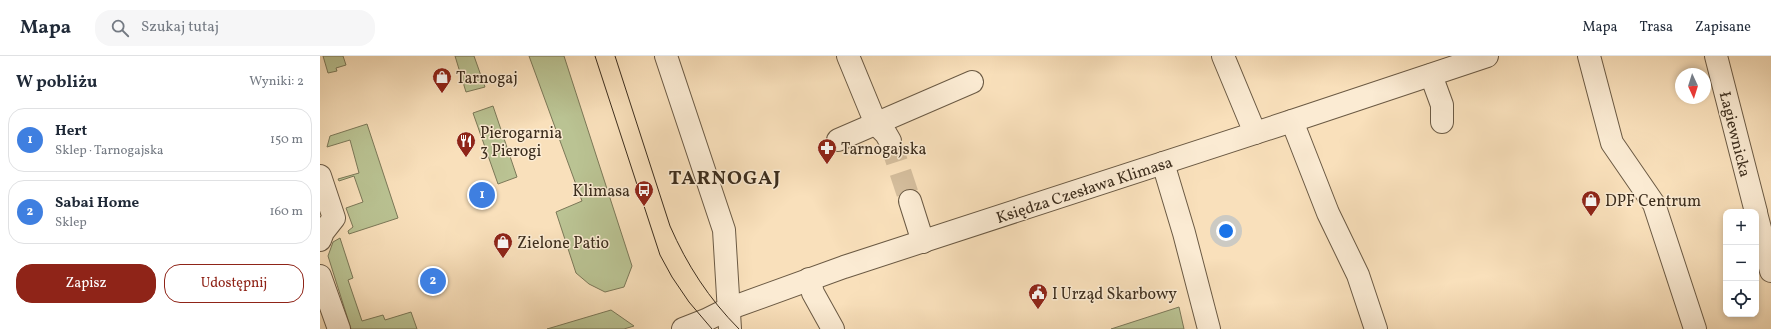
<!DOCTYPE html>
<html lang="pl">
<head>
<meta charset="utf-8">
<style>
  :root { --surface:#fff; --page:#f6f6f7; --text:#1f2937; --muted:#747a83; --line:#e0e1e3; --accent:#8f2418 }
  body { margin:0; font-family:Vollkorn,serif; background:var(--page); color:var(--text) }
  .controls { position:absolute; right:12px; bottom:12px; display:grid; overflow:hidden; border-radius:8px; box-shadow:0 2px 6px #0003 }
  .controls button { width:36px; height:36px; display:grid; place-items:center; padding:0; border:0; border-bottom:1px solid var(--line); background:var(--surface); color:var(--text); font:20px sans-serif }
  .compass { position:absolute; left:1355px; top:12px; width:36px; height:36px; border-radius:50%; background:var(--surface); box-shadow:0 2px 6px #0003; rotate:176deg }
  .you { position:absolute; left:906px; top:175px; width:14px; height:14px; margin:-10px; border:3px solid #fff; border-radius:50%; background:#1a73e8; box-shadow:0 0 0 6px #1a73e833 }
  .badge { display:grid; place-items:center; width:26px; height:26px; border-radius:50%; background:var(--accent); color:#fff; font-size:13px; font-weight:700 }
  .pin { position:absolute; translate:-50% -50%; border:2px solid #fff; box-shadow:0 1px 4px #0006 }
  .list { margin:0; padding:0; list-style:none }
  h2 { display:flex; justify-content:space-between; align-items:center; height:52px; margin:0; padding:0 16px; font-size:17px }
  h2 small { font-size:13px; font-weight:400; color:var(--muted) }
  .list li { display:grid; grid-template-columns:26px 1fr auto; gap:12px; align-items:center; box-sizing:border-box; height:64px; margin:0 8px 8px; padding:0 8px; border:1px solid var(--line); border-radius:16px }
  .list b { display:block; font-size:15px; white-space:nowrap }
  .list p { margin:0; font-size:13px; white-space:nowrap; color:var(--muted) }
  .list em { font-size:13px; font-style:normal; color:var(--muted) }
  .actions { display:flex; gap:8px; padding:12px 16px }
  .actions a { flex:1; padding:9px 0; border:1px solid var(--accent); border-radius:16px; text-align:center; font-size:14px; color:var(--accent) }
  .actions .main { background:var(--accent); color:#fff }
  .icon { flex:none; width:22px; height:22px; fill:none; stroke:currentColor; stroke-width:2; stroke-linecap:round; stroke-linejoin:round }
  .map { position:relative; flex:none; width:1451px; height:273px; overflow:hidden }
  header { display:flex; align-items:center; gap:24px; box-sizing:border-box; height:56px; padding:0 20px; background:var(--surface); border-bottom:1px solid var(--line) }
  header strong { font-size:19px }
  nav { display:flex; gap:22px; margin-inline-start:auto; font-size:14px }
  .search { width:280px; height:36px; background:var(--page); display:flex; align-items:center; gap:10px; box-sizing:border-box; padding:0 14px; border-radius:16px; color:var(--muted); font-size:15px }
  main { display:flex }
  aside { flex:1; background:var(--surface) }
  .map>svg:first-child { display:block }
</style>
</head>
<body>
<header>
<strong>Mapa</strong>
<div class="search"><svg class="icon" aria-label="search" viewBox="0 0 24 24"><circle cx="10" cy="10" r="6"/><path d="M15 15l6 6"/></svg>Szukaj tutaj</div>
<nav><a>Mapa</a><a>Trasa</a><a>Zapisane</a></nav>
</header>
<main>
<aside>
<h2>W pobliżu<small>Wyniki: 2</small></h2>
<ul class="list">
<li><span class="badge" style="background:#3f7fe0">1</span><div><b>Hert</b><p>Sklep · Tarnogajska</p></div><em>150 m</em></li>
<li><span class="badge" style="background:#3f7fe0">2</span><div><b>Sabai Home</b><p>Sklep</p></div><em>160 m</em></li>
</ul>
<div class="actions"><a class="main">Zapisz</a><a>Udostępnij</a></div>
</aside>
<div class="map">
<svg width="1451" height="273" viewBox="0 0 1451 273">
  <rect width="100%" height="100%" fill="#f9e0bb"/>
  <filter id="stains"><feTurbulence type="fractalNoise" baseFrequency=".005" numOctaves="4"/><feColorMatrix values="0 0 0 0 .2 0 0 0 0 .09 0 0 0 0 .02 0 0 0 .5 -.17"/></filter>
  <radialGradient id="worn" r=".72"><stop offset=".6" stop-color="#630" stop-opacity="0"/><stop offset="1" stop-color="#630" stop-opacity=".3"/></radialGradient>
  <!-- green -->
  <g fill="#bac393" stroke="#7b7858">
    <path d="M 3,0 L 23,0 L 26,9 L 16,12 L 17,15 L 8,17 Z"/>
    <path d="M 135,0 L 154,0 L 165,31 L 146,36 Z"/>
    <path d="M 209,0 L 244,0 L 312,210 L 304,231 L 285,236 L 269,228 L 256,217 L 236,156 L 262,145 Z"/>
    <path d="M 173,50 L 197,121 L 178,128 L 153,57 Z"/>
    <path d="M 47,68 L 78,162 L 29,178 L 28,175 L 33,171 L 26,152 L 43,146 L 34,120 L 19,125 L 18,123 L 39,117 L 30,84 L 7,91 L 10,80 Z"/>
    <path d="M 20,182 L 33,222 L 28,224 L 42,265 L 63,259 L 65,264 L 91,256 L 97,273 L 31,273 L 8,200 L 13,186 Z"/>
    <path d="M 859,251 L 864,273 L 791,273 Z"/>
    <path d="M 291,254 L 314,270 L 304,273 L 227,273 Z"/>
  </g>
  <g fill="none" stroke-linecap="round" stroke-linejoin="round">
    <!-- minor-tunnel -->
    <path stroke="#d3bc9b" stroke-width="22" stroke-dasharray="22 11" stroke-linecap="butt" d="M 570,85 L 590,145"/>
    <defs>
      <g id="minor">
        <path d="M 346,0 L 404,174 L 410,273"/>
        <path d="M 528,0 L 556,68 L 566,78 L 570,85"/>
        <path d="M 903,0 L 935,77"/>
        <path d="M 1269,0 L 1292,87 L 1334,148 L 1375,273"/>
        <path d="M 1396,0 L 1436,156"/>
        <path d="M 1111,19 L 1122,49 L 1122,66"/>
        <path d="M 972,65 L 1008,157 L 1038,219 L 1056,273"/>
        <path d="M 518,84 L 652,26"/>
        <path d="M 843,107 L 864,177 L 889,273"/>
        <path d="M 0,120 L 14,162 L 3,176 L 0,184"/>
        <path d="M 590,145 L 603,186"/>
        <path d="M 1436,157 L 1451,215"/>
        <path d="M 0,220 L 19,273"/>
        <path d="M 489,223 L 493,237 L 513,273"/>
        <path d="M 363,273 L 386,264 L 408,253 L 524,211 L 975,64 L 1167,0"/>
      </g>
    </defs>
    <!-- minor casing -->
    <use href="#minor" stroke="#6b5a44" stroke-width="24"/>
    <!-- minor -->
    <use href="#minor" stroke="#fbebd3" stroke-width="22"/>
    <!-- tram -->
    <g stroke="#3c2d1d" stroke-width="1">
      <path d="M 275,0 L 340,199 L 352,221 L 369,246 L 392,273"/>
      <path d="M 295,0 L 350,170 C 367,209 389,243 419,273"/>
    </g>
  </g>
  <!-- icons -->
  <defs>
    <symbol id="shop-pin" viewBox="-11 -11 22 30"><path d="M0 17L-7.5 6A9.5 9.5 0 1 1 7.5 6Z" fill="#8f2418" stroke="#fbebd3"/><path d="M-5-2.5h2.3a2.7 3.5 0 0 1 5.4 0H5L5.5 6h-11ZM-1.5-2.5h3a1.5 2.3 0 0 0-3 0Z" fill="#fff"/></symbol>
    <symbol id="restaurant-pin" viewBox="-11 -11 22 30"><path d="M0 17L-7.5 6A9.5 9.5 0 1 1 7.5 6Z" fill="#8f2418" stroke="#fbebd3"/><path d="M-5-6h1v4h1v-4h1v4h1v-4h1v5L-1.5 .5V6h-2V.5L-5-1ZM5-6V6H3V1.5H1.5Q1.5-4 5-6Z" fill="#fff"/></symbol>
    <symbol id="pharmacy-pin" viewBox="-11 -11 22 30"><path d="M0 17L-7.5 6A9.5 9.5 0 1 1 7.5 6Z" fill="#8f2418" stroke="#fbebd3"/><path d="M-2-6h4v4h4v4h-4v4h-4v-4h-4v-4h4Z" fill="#fff"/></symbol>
    <symbol id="bus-pin" viewBox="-11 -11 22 30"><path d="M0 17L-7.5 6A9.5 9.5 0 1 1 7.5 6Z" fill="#8f2418" stroke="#fbebd3"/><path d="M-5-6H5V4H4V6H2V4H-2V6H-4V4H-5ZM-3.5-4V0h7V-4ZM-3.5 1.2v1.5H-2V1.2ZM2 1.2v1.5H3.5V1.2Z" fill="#fff"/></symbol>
    <symbol id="civic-pin" viewBox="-11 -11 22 30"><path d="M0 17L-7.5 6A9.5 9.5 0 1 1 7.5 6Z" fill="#8f2418" stroke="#fbebd3"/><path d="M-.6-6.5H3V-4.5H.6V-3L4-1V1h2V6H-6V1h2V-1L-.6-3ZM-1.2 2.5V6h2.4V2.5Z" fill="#fff"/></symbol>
  </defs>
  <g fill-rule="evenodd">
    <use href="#shop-pin" x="111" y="10" width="22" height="30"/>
    <use href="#restaurant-pin" x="135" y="74" width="22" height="30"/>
    <use href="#pharmacy-pin" x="496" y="81" width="22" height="30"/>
    <use href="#bus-pin" x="313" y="123" width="22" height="30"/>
    <use href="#shop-pin" x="1260" y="133" width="22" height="30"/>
    <use href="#shop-pin" x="172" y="175" width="22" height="30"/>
    <use href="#civic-pin" x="707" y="226" width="22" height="30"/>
  </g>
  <g text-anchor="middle" stroke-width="3" stroke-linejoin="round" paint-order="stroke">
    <!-- poi labels -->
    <g font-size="16" fill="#3c2d1d" stroke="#fbebd3" text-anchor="start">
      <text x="136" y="27">Tarnogaj</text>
      <text x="160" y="82">Pierogarnia<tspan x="160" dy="18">3 Pierogi</tspan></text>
      <text x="521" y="98">Tarnogajska</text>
      <text x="310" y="140" text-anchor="end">Klimasa</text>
      <text x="1285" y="150">DPF Centrum</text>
      <text x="197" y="192">Zielone Patio</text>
      <text x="732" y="243">I Urząd Skarbowy</text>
    </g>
    <!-- street labels -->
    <g font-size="16" fill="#3c2d1d" stroke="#fbebd3">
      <text transform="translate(1416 78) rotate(76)" y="6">Łagiewnicka</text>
      <text transform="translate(764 133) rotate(-18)" y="6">Księdza Czesława Klimasa</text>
    </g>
    <!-- district labels -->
    <g font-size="20" font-weight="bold" letter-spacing="1" fill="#3c2d1d" stroke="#fbebd3">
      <text x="405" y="128">TARNOGAJ</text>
    </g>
  </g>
  <rect width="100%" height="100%" filter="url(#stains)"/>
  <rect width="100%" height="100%" fill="url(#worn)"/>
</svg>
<div class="controls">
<button>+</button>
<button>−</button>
<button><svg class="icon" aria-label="locate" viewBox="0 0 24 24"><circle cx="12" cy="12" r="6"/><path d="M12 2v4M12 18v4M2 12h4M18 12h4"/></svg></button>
</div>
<svg class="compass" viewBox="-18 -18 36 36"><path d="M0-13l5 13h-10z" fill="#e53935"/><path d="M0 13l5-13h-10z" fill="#747a83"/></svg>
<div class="you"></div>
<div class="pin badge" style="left:162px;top:139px;background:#3f7fe0">1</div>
<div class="pin badge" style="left:113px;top:225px;background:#3f7fe0">2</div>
</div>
</main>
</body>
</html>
